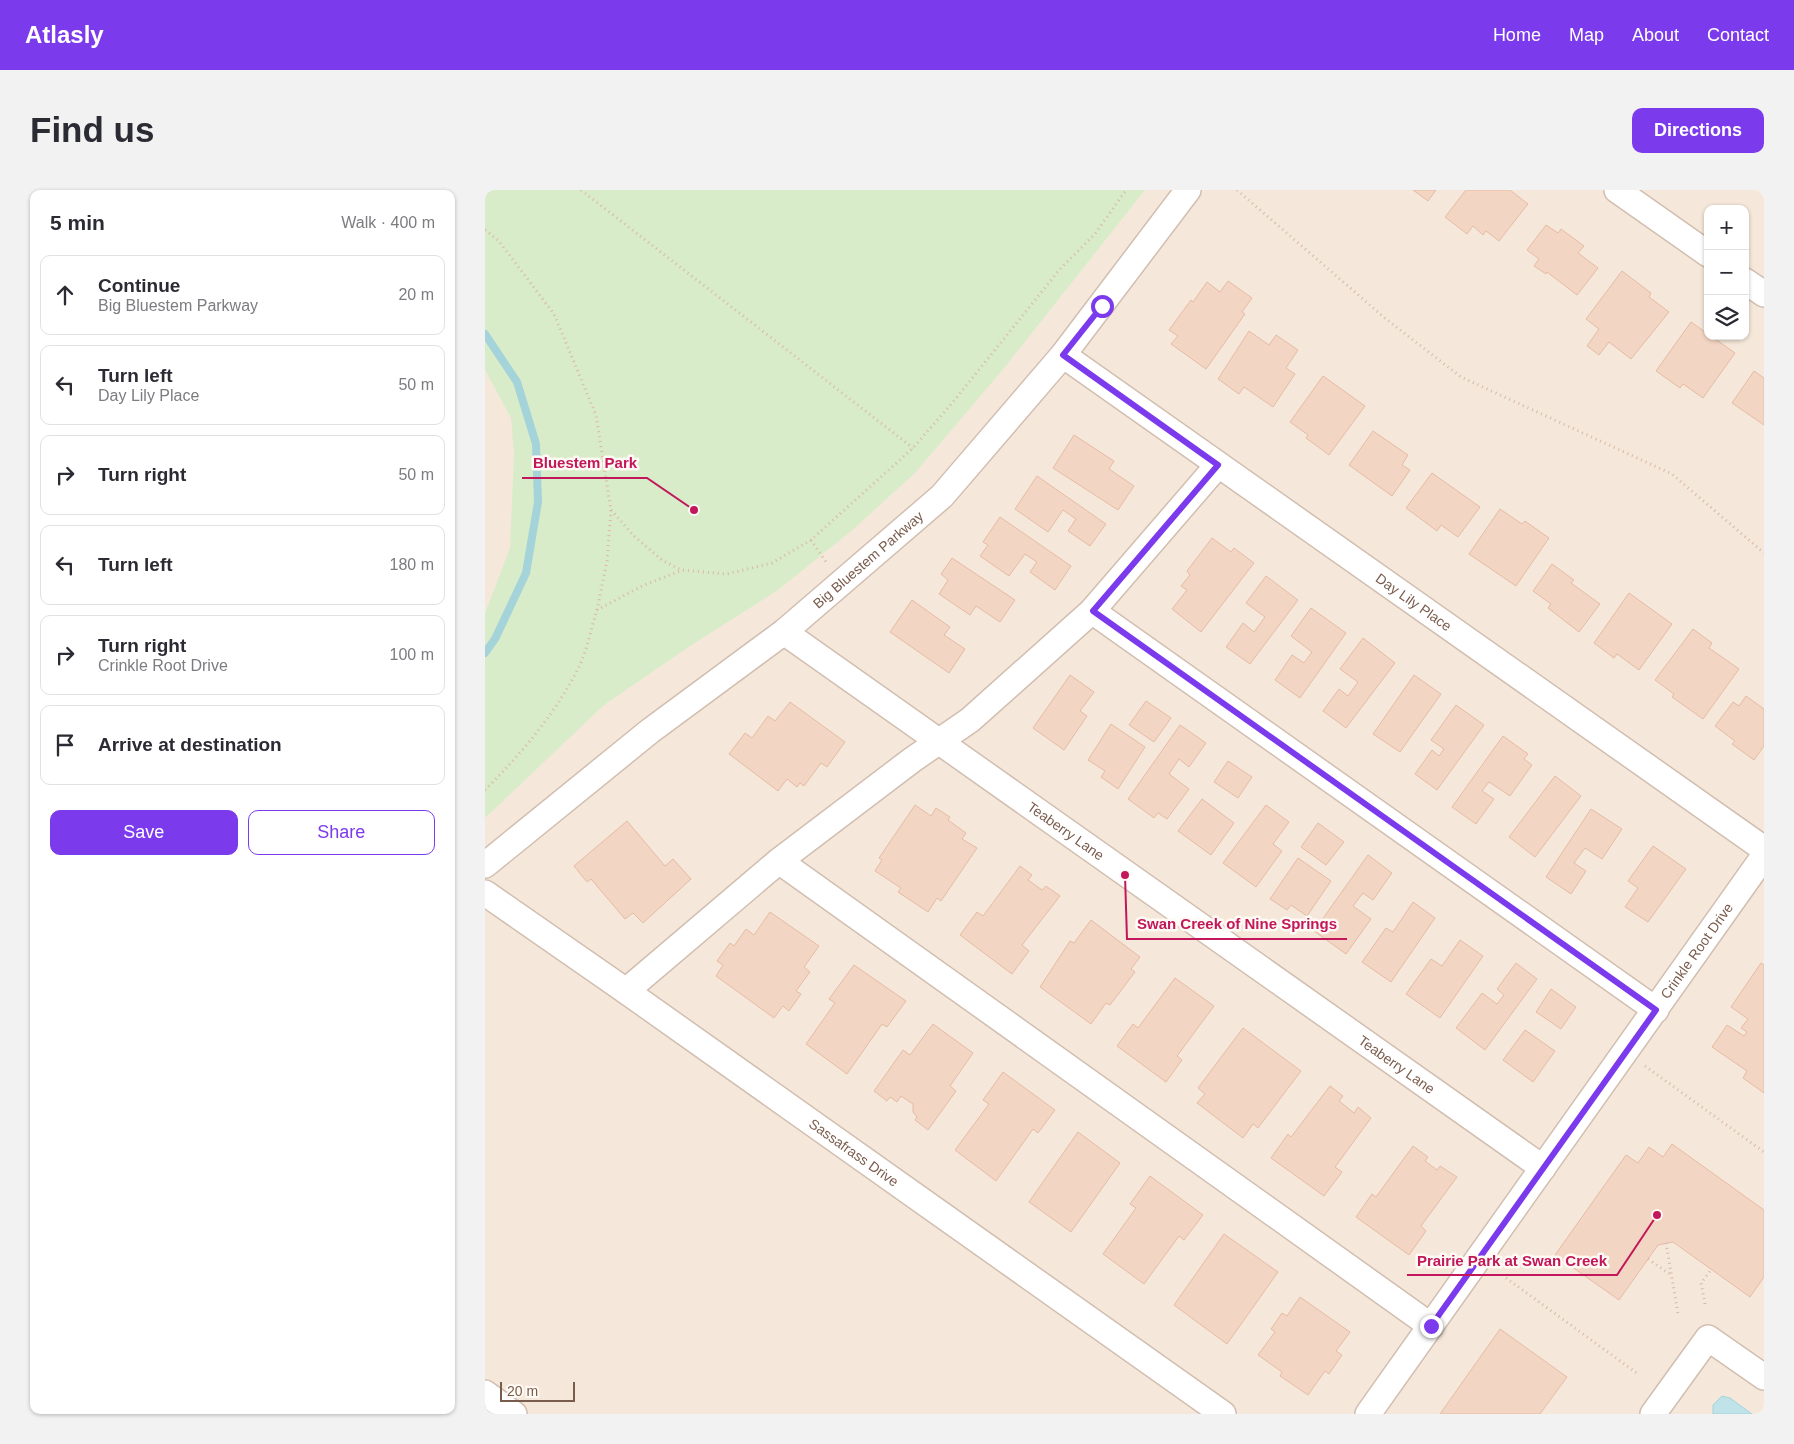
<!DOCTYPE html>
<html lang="en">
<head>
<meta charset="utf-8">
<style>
  :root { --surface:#fff; --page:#f2f2f3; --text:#2b2b33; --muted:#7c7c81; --line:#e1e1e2; --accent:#7c3aed }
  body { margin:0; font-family:Helvetica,sans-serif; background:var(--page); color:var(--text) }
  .controls { position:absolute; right:15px; top:15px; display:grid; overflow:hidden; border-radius:10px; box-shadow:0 1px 4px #0004 }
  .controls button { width:45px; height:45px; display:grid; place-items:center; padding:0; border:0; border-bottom:1px solid var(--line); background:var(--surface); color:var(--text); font:25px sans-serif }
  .scale { position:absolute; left:15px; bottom:12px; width:75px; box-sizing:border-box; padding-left:5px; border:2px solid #7a5c4d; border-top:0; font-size:14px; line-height:18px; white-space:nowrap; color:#7a5c4d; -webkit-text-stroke:4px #fffaf3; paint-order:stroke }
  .stop { position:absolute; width:15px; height:15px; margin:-11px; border:4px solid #7c3aed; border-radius:50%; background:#fff }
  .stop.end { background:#7c3aed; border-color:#fff; box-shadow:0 1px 5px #0008 }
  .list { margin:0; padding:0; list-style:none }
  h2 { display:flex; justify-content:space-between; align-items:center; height:65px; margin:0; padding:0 20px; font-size:21px }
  h2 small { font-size:16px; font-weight:400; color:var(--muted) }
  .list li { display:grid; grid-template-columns:32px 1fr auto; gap:15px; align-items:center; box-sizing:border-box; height:80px; margin:0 10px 10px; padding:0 10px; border:1px solid var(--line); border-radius:10px }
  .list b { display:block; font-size:19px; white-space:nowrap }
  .list p { margin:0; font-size:16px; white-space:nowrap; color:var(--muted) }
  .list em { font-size:16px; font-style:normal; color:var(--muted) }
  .actions { display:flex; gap:10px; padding:15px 20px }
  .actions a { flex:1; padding:11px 0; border:1px solid var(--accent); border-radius:10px; text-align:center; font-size:18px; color:var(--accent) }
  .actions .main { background:var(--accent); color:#fff }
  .icon { flex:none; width:28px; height:28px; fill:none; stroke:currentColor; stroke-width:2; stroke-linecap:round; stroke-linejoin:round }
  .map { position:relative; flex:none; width:1279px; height:1224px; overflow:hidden; border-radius:10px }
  header { display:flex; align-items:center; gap:30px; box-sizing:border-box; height:70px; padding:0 25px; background:var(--accent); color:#fff }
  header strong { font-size:24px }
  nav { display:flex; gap:28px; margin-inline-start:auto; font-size:18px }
  .intro { display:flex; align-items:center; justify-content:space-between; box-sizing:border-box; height:120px; padding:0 30px }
  h1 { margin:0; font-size:35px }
  .button { padding:12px 22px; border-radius:10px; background:var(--accent); color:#fff; font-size:18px; font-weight:700 }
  main { display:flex; gap:30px; padding:0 30px }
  aside { flex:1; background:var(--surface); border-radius:10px; box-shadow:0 1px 4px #0004 }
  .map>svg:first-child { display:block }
</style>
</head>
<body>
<header>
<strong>Atlasly</strong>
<nav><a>Home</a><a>Map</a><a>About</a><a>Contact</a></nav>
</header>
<div class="intro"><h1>Find us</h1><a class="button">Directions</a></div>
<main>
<aside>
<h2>5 min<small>Walk · 400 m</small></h2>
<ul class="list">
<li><svg class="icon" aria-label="ahead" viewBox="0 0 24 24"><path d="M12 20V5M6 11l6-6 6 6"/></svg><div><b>Continue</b><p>Big Bluestem Parkway</p></div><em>20 m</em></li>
<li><svg class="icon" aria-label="left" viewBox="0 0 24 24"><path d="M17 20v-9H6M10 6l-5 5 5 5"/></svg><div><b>Turn left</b><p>Day Lily Place</p></div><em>50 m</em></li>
<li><svg class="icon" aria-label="right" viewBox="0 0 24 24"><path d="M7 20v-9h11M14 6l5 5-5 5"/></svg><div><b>Turn right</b></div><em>50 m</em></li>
<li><svg class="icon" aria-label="left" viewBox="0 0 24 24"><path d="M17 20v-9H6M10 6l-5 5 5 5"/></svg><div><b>Turn left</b></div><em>180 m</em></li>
<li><svg class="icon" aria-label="right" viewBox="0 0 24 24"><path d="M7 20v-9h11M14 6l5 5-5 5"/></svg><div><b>Turn right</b><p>Crinkle Root Drive</p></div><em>100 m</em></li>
<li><svg class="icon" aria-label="arrive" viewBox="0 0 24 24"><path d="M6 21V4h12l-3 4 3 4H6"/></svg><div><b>Arrive at destination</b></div></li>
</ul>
<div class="actions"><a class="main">Save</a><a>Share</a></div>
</aside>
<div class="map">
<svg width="1279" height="1224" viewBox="0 0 1279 1224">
  <rect width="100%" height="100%" fill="#fdf6ec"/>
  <!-- residential -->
  <path fill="#f5e8da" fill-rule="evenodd" d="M 0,0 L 1279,0 L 1279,1224 L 0,1224 ZM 1223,19 L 1260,19 L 1260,146 L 1223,146 Z"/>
  <!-- green -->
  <path fill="#d8ecc9" d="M 0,0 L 660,0 L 520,177 L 430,283 L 365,342 L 293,400 L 205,456 L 119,515 L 0,628 L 0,423 L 25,358 L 29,263 L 26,228 L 0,180 Z"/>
  <!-- water -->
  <path fill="#bfe3e8" stroke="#a5d3da" d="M 1237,1206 L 1245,1208 L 1267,1224 L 1228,1224 L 1228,1215 Z"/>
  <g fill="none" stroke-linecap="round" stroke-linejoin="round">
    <!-- stream -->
    <path stroke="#a5d3da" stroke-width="8" d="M 0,144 L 32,192 L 51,254 L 53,312 L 41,383 L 10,449 L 0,463"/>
  </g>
  <!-- building -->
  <g fill="#f3d5c3" stroke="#e6bba3">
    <path d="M 928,0 L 951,0 L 943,11 Z"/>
    <path d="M 981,0 L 1025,0 L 1043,14 L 1014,51 L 1001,41 L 998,45 L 988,36 L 982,44 L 960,27 Z"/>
    <path d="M 1061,35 L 1073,43 L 1076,39 L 1099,56 L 1093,63 L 1113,78 L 1092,105 L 1062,82 L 1061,84 L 1049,76 L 1054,69 L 1042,60 Z"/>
    <path d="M 1137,81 L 1166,103 L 1164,107 L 1184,122 L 1146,169 L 1124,152 L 1114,165 L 1102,156 L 1114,139 L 1101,129 Z"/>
    <path d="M 743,91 L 767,108 L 757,122 L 760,124 L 721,179 L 686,154 L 693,146 L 684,140 L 706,110 L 708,112 L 722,92 L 735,102 Z"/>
    <path d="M 1206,132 L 1223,144 L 1223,146 L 1226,146 L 1250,163 L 1218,208 L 1198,194 L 1195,198 L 1171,181 Z"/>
    <path d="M 764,141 L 784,155 L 791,145 L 813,160 L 801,178 L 810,184 L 788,217 L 759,197 L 754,204 L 733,189 Z"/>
    <path d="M 1269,181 L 1279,188 L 1279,235 L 1247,213 Z"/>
    <path d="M 838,186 L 880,216 L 844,265 L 821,248 L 823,245 L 805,232 Z"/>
    <path d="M 888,241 L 923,265 L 917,275 L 925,280 L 907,306 L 864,275 Z"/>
    <path d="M 589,245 L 629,271 L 624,279 L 649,296 L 633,320 L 568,278 Z"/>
    <path d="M 947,283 L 995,317 L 973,347 L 956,335 L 952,341 L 921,318 Z"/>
    <path d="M 552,286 L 621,334 L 605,356 L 583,341 L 591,329 L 578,320 L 563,342 L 530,319 Z"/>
    <path d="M 1015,319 L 1037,334 L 1040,331 L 1064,348 L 1031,396 L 984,364 Z"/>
    <path d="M 515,327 L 586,376 L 570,400 L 545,382 L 552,372 L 540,364 L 524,386 L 495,366 L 503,355 L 498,352 Z"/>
    <path d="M 727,348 L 746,362 L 749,358 L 769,373 L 716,442 L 687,419 L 702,400 L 696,396 L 705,385 L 702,381 Z"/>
    <path d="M 467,368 L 530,410 L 515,432 L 491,416 L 485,425 L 454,404 L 463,390 L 456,384 Z"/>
    <path d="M 1067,374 L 1089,390 L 1086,393 L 1115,414 L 1094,442 L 1063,418 L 1066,414 L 1048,401 Z"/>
    <path d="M 781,386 L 813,410 L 765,474 L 741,457 L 758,433 L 769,442 L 780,427 L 761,413 Z"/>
    <path d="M 1144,403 L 1187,434 L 1154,480 L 1132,464 L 1129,468 L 1109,453 Z"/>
    <path d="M 427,410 L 465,437 L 459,445 L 480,459 L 464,483 L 405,442 Z"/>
    <path d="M 826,418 L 861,443 L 815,508 L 790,490 L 807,465 L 819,473 L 827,462 L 806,446 Z"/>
    <path d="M 1208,439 L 1227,453 L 1224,458 L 1254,479 L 1218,529 L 1187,507 L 1189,504 L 1170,490 Z"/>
    <path d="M 878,448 L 910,473 L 861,538 L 838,521 L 854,499 L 863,506 L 873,492 L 855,479 Z"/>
    <path d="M 585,485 L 609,502 L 595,521 L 602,526 L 579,560 L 548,538 Z"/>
    <path d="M 929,485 L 956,504 L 915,562 L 888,544 Z"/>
    <path d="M 1261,506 L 1279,519 L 1279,556 L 1269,570 L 1247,554 L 1250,551 L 1230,536 L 1248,512 L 1254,516 Z"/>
    <path d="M 661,511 L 686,528 L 669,552 L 644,535 Z"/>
    <path d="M 305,512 L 360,552 L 342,577 L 336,573 L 319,596 L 315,593 L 312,597 L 302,589 L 293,601 L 244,564 L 260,543 L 267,548 L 283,526 L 290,531 Z"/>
    <path d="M 971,515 L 999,535 L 952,600 L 930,584 L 947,560 L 954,566 L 959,559 L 946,550 Z"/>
    <path d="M 626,534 L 660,557 L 633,599 L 616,587 L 620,581 L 603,570 Z"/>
    <path d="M 695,535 L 721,553 L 704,577 L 694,569 L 684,584 L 704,599 L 682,629 L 673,623 L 669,628 L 643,609 Z"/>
    <path d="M 1018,546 L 1043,564 L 1039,569 L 1047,575 L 1025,606 L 1004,592 L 997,601 L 1009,609 L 991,634 L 967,617 Z"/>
    <path d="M 743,571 L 767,587 L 753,608 L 729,592 Z"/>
    <path d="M 1070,586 L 1096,606 L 1050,667 L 1024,647 Z"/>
    <path d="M 717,609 L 749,633 L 726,665 L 693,641 Z"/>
    <path d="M 430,615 L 446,626 L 451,618 L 465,627 L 463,630 L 481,643 L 477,649 L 492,658 L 456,711 L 452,708 L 443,722 L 413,702 L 416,698 L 390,681 L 397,670 L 394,668 Z"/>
    <path d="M 781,615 L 804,632 L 788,654 L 797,661 L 771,697 L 738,673 Z"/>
    <path d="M 1106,619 L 1137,639 L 1117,669 L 1100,658 L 1089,673 L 1101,681 L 1086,704 L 1061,687 Z"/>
    <path d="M 142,631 L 180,676 L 188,669 L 206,689 L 158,733 L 148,723 L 140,729 L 106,689 L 102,692 L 89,676 Z"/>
    <path d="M 833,633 L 859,652 L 841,675 L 816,657 Z"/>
    <path d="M 1168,656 L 1201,679 L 1163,732 L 1140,717 L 1153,698 L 1143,691 Z"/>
    <path d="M 883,665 L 907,683 L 888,710 L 878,703 L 868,716 L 886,729 L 861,764 L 829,741 Z"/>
    <path d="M 813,668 L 846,691 L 822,726 L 806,715 L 802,720 L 785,709 Z"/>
    <path d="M 535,676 L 547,685 L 543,690 L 557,700 L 561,696 L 575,706 L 537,755 L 544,761 L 527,784 L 475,745 L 492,722 L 498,726 Z"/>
    <path d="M 928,712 L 950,728 L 906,792 L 877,772 L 901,738 L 908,742 Z"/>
    <path d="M 285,722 L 334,756 L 319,777 L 325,782 L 311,801 L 316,804 L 304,821 L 298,816 L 289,828 L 231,786 L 238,775 L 232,771 L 245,753 L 249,756 L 261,739 L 269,745 Z"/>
    <path d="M 606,730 L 655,767 L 646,779 L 650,782 L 625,815 L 621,813 L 606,834 L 555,797 L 585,751 L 589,753 Z"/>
    <path d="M 975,750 L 998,766 L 955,828 L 921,804 L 946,769 L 957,776 Z"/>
    <path d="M 1031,773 L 1052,789 L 1000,860 L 971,838 L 997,803 L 1012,814 L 1019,805 L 1012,799 Z"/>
    <path d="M 1276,773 L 1279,775 L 1279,903 L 1258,888 L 1262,881 L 1227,857 L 1242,835 L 1259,846 L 1262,842 L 1256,838 L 1263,829 L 1246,817 Z"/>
    <path d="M 369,775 L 421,811 L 402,837 L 397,834 L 362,884 L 321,854 L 350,813 L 344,809 Z"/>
    <path d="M 690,788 L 729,816 L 692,866 L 697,870 L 681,892 L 632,856 L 648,834 L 653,838 Z"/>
    <path d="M 1066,799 L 1091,817 L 1076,839 L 1051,822 Z"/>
    <path d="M 448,834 L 488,863 L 465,896 L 471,901 L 443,940 L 430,930 L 432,927 L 428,922 L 428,914 L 416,906 L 412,912 L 405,907 L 402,911 L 389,901 L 418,860 L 425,865 Z"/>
    <path d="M 758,838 L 816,881 L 773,938 L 768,934 L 758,948 L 712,913 L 720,904 L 713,898 Z"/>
    <path d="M 1040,840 L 1070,861 L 1048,892 L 1018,870 Z"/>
    <path d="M 518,882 L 570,920 L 553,943 L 548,939 L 511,991 L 470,960 L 504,914 L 498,910 Z"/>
    <path d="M 845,896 L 858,906 L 854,911 L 869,923 L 873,917 L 886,928 L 850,977 L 857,982 L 839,1006 L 786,968 L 803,944 L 806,947 Z"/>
    <path d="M 593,942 L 635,973 L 586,1042 L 544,1012 Z"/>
    <path d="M 1187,954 L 1279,1020 L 1279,1087 L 1265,1107 L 1188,1052 L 1173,1055 L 1134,1110 L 1070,1065 L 1141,965 L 1153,973 L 1164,957 L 1178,967 Z"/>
    <path d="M 928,956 L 943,967 L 940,971 L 952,980 L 955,976 L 972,987 L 936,1036 L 941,1041 L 924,1065 L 871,1027 L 887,1004 L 891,1007 Z"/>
    <path d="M 665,986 L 718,1025 L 699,1050 L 694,1046 L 659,1094 L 618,1064 L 651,1018 L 645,1014 Z"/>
    <path d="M 739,1044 L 793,1082 L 742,1154 L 689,1115 Z"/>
    <path d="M 815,1107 L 865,1142 L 851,1161 L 857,1165 L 844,1184 L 840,1181 L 823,1205 L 795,1186 L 797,1182 L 773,1165 L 790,1142 L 786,1139 L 797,1123 L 802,1126 Z"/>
    <path d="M 1015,1139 L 1082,1187 L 1055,1224 L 955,1224 Z"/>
  </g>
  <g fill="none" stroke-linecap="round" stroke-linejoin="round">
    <defs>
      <g id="minor">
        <path d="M 1132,0 L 1223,64"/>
        <path d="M 1260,91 L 1279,104"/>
        <path id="s1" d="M 578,165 L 1279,659"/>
        <path d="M 607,421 L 1171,820"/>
        <path id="s2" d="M 299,442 L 1058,978"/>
        <path d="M 294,671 L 946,1136"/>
        <path id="s3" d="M 0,675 L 165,541 L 299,442 L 457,306 L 578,165 L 703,0"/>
        <path id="s4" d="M 0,703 L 141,801 L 738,1224"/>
        <path d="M 141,801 L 294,671 L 427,570 L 485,530 L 607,421 L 733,275"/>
        <path d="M 0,1203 L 29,1224"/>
        <path id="s5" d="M 883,1224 L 1279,666"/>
        <path d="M 1168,1224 L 1223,1148 L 1279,1187"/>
      </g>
    </defs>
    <!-- minor casing -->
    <use href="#minor" stroke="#d1beb0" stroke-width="28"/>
    <!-- path -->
    <g stroke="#d9b8a5" stroke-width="3" stroke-dasharray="1 4" stroke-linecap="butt">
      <path d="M 96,0 L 428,258"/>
      <path d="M 752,0 L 901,129 L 976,187 L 1187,284 L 1279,363"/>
      <path d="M 0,40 L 13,50 L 69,124 L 111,225 L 126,320 L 122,371 L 112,420"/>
      <path d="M 126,320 L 149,346 L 177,370 L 196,380 L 242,384 L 287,373 L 326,350 L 428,258 L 468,212 L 575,79 L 610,44 L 641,0"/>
      <path d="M 326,350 L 341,372"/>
      <path d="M 0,600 C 37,563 69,525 93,479 C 102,461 106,439 112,420 L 157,396 L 195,381"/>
      <path d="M 1160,876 L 1279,962"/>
      <path d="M 1181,1053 L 1193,1124"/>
      <path d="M 1163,1069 L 1186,1085"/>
      <path d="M 1021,1088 L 1153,1184"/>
      <path d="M 1220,1114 L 1216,1093 L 1226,1080"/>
    </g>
    <!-- minor -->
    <use href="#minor" stroke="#fff" stroke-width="25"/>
  </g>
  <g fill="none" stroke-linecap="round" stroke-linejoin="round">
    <!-- route -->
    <path stroke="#7c3aed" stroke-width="6" d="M 617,116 L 578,165 L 733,275 L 608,421 L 1171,820 L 946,1136"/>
  </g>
  <g text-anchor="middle" stroke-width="5" stroke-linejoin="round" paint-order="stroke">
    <!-- street labels -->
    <g font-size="14" fill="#7a5c4d" stroke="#fffaf3">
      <text dy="5" stroke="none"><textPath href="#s3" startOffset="490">Big Bluestem Parkway</textPath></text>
      <text dy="5" stroke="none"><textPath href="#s1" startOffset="429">Day Lily Place</textPath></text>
      <text dy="5" stroke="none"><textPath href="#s2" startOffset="345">Teaberry Lane</textPath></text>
      <text dy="5" stroke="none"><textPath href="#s5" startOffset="568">Crinkle Root Drive</textPath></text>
      <text dy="5" stroke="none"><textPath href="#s2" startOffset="750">Teaberry Lane</textPath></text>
      <text dy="5" stroke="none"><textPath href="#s4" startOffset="451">Sassafrass Drive</textPath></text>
    </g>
  </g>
  <!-- callouts -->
  <path fill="none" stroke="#c2185b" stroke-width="2" d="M209 320L162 288H37M640 685L642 749H862M1172 1025L1132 1085H922"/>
  <g fill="#c2185b" stroke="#fffaf3" stroke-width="2">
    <circle cx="209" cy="320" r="5"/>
    <circle cx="640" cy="685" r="5"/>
    <circle cx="1172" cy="1025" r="5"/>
  </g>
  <g font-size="15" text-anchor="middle" font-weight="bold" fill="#c2185b" stroke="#fffaf3" stroke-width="5" stroke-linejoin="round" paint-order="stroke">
    <text x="100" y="278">Bluestem Park</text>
    <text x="752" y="739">Swan Creek of Nine Springs</text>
    <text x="1027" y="1076">Prairie Park at Swan Creek</text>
  </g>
</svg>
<div class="controls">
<button>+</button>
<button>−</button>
<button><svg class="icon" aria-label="layers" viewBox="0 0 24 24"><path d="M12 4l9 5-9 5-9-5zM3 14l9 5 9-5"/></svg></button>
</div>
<div class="scale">20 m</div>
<div class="stop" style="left:617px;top:116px"></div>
<div class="stop end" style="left:946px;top:1136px"></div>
</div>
</main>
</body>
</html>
